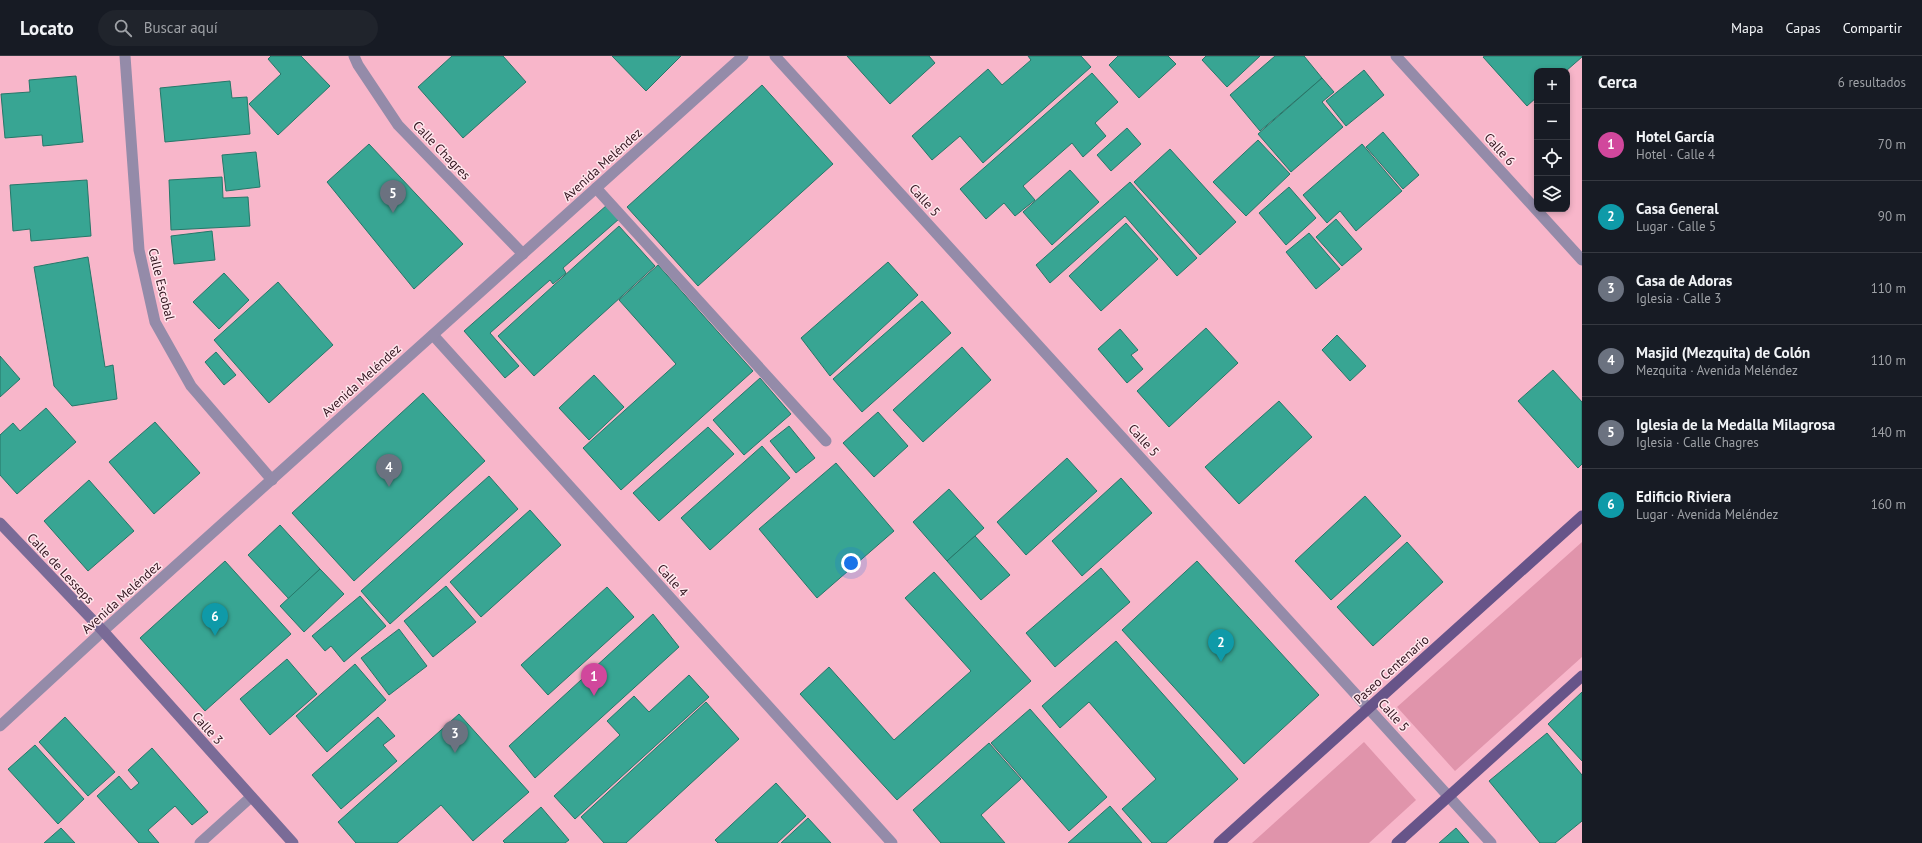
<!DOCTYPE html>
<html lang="es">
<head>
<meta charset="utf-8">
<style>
  :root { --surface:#171b24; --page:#20242c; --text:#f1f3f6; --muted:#9ea1a6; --line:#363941; --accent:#98b8b4 }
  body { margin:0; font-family:"PT Sans",sans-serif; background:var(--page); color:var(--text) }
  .controls { position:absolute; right:12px; top:12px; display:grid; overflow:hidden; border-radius:8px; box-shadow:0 2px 6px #0003 }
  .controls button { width:36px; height:36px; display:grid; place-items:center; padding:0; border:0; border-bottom:1px solid var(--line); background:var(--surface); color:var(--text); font:20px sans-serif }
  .you { position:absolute; left:851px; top:507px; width:14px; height:14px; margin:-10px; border:3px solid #fff; border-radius:50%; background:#1a73e8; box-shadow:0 0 0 6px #1a73e833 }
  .badge { display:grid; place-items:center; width:26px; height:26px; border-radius:50%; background:var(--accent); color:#fff; font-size:13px; font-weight:700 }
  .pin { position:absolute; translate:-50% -33px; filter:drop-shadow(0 1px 2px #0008) }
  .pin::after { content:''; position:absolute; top:21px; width:14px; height:12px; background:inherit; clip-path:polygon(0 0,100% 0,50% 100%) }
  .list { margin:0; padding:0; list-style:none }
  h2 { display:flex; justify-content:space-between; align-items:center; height:52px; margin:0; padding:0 16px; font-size:17px }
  h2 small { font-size:13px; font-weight:400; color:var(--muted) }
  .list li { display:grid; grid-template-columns:26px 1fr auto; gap:12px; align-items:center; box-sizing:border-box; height:72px; padding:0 16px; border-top:1px solid var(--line) }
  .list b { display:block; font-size:15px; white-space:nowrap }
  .list p { margin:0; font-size:13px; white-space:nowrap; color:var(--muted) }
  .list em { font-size:13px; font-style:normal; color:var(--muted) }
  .icon { flex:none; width:22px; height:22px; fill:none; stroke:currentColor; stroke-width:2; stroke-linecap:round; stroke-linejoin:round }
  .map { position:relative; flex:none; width:1582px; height:787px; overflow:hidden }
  header { display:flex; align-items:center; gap:24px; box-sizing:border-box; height:56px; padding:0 20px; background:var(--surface); border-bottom:1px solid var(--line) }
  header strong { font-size:19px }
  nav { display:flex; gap:22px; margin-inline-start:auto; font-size:14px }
  .search { width:280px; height:36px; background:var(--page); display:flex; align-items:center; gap:10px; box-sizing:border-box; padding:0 14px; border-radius:22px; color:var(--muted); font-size:15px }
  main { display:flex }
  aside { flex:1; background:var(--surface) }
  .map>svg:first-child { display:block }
</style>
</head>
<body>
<header>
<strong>Locato</strong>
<div class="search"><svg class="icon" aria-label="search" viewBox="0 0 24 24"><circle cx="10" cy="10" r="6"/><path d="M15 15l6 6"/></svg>Buscar aquí</div>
<nav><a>Mapa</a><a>Capas</a><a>Compartir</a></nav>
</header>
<main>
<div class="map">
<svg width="1582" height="787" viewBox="0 0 1582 787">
  <rect width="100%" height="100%" fill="#f8b6ca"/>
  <!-- green -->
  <g fill="#e094ab">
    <path d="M 1582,486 L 1582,601 L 1455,715 L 1397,651 Z"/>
    <path d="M 1364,686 L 1416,744 L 1369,787 L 1252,787 Z"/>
  </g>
  <!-- building -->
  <g fill="#38a593" stroke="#267769">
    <path d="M 271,0 L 301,0 L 330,30 L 278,79 L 249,48 L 281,18 L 268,3 Z"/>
    <path d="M 452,0 L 503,0 L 526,26 L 463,82 L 418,31 Z"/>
    <path d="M 612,0 L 681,0 L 646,35 Z"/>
    <path d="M 847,0 L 929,0 L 935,7 L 890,48 Z"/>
    <path d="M 1028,0 L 1081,0 L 1091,11 L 983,107 L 960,80 L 932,104 L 912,80 L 988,13 L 1002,29 L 1031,4 Z"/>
    <path d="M 1118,0 L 1168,0 L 1176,8 L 1139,42 L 1109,9 Z"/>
    <path d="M 1206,0 L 1260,0 L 1227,31 L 1202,4 Z"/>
    <path d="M 1275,0 L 1304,0 L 1322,22 L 1260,75 L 1230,39 Z"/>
    <path d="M 1485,0 L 1582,0 L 1582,1 L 1566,15 L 1537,15 L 1537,41 L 1527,50 L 1483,1 Z"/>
    <path d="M 1364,14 L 1384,39 L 1346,70 L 1326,45 Z"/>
    <path d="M 1092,17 L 1118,46 L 1095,67 L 1106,80 L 1083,101 L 1072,87 L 1023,130 L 1035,144 L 1015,160 L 1004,147 L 986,163 L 960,133 Z"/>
    <path d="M 76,20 L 83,86 L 43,90 L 42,79 L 5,82 L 1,38 L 30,36 L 29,24 Z"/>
    <path d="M 1322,22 L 1334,36 L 1322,46 L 1343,71 L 1291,116 L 1258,78 Z"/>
    <path d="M 230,25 L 232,42 L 247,41 L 250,78 L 165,86 L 160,32 Z"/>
    <path d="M 762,29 L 833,108 L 698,230 L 627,151 Z"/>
    <path d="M 1127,72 L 1141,88 L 1111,115 L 1097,99 Z"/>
    <path d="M 1383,76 L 1419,119 L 1403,133 L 1366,91 Z"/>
    <path d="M 1258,84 L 1290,118 L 1246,160 L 1213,126 Z"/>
    <path d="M 369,88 L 463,188 L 414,233 L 327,126 Z"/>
    <path d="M 1362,88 L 1402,135 L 1356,175 L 1340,155 L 1327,167 L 1303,139 Z"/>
    <path d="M 1170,93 L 1236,166 L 1200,199 L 1134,126 Z"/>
    <path d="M 256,96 L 260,131 L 226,135 L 222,99 Z"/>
    <path d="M 1070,114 L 1099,146 L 1052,189 L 1023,156 Z"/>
    <path d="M 222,121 L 223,142 L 248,141 L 250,170 L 171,174 L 169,124 Z"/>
    <path d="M 87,124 L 91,180 L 31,185 L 30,173 L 13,175 L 10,129 Z"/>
    <path d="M 1130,126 L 1197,202 L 1177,220 L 1125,160 L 1050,227 L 1036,209 Z"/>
    <path d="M 1289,131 L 1316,162 L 1286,189 L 1259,157 Z"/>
    <path d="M 607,149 L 619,163 L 563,212 L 566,217 L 553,228 L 550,224 L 490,277 L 519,310 L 505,322 L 464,275 Z"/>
    <path d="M 1336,163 L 1362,193 L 1342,210 L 1316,181 Z"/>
    <path d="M 1126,167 L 1158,203 L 1101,255 L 1069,220 Z"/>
    <path d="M 619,170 L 655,210 L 534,320 L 498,280 Z"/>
    <path d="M 212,175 L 215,204 L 174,208 L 171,180 Z"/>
    <path d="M 1309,177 L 1340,213 L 1316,233 L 1286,196 Z"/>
    <path d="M 88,201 L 105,311 L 113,309 L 117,343 L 72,350 L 54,330 L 34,211 Z"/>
    <path d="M 888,206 L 918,239 L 830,320 L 801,282 Z"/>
    <path d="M 658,209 L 753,315 L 621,434 L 583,392 L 676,308 L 619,244 Z"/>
    <path d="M 224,217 L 249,244 L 219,273 L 193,246 Z"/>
    <path d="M 278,226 L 333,289 L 269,347 L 214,284 Z"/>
    <path d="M 922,245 L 951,277 L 862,356 L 833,323 Z"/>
    <path d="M 1206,272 L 1238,307 L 1169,371 L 1137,335 Z"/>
    <path d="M 1120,273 L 1138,294 L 1131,299 L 1143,313 L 1127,327 L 1098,293 Z"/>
    <path d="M 1337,279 L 1366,310 L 1350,325 L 1322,294 Z"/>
    <path d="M 962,291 L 991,324 L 923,386 L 893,354 Z"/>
    <path d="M 216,296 L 236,319 L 224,329 L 205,306 Z"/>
    <path d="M 0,300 L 20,323 L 0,341 Z"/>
    <path d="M 1553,314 L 1582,346 L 1582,408 L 1578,412 L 1518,345 Z"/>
    <path d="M 594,319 L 624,351 L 589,384 L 559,352 Z"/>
    <path d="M 760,322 L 791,358 L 744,399 L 713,364 Z"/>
    <path d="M 423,337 L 485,405 L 354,525 L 292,457 Z"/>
    <path d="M 1279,345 L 1312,381 L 1239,448 L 1205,411 Z"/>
    <path d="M 46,352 L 76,386 L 17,438 L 0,419 L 0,379 L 13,367 L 20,375 Z"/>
    <path d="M 878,356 L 908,390 L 874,421 L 843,387 Z"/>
    <path d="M 155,366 L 200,417 L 154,458 L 109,406 Z"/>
    <path d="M 789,370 L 815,402 L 796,417 L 770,385 Z"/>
    <path d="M 708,371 L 734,398 L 659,465 L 633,437 Z"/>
    <path d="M 762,390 L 790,422 L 710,494 L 681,462 Z"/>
    <path d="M 1067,402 L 1097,435 L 1026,499 L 997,466 Z"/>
    <path d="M 836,407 L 894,475 L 817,542 L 759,473 Z"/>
    <path d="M 489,420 L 518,453 L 390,568 L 361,535 Z"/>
    <path d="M 1121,422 L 1152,457 L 1082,520 L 1052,485 Z"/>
    <path d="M 89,424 L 134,475 L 88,515 L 44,465 Z"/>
    <path d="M 949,433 L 984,472 L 947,505 L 913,466 Z"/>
    <path d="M 1365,440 L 1401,480 L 1331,544 L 1295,505 Z"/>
    <path d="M 530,454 L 561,489 L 481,561 L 450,526 Z"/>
    <path d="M 280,469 L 320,513 L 289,543 L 248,499 Z"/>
    <path d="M 975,480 L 1010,519 L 981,544 L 947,505 Z"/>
    <path d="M 1407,486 L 1443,526 L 1373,590 L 1337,551 Z"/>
    <path d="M 225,505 L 291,578 L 205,655 L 140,582 Z"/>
    <path d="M 1197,505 L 1319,639 L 1244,708 L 1122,574 Z"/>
    <path d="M 1101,512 L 1130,546 L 1055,611 L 1026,577 Z"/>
    <path d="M 320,513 L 344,538 L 304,576 L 280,550 Z"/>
    <path d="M 934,516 L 1031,625 L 897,744 L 800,638 L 829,611 L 894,684 L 971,615 L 905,542 Z"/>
    <path d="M 446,530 L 476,566 L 433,601 L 404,565 Z"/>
    <path d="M 607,531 L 634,561 L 548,639 L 521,609 Z"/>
    <path d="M 360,540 L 386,570 L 344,606 L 331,590 L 325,595 L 312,580 Z"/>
    <path d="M 653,558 L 679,591 L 535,722 L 509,690 Z"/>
    <path d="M 399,573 L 427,610 L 389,639 L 361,602 Z"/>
    <path d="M 1116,585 L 1238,723 L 1166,787 L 1152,787 L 1122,753 L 1156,723 L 1089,646 L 1060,672 L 1042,650 Z"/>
    <path d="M 287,603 L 317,638 L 270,679 L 240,643 Z"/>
    <path d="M 355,608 L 386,644 L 327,696 L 296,660 Z"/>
    <path d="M 689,619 L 709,641 L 575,763 L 554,740 L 620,679 L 607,665 L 634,640 L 649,656 Z"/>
    <path d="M 1582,636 L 1582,705 L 1548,668 Z"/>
    <path d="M 706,646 L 739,683 L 626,787 L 604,787 L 581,761 Z"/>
    <path d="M 1030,653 L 1107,741 L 1069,775 L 991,687 Z"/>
    <path d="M 459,658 L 529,736 L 473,785 L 441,749 L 397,787 L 356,787 L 338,766 Z"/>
    <path d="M 65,661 L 115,716 L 88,740 L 39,686 Z"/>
    <path d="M 378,661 L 395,680 L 383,689 L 397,705 L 341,753 L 312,719 Z"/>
    <path d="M 1547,677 L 1582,719 L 1582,765 L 1555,787 L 1540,787 L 1489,725 Z"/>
    <path d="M 989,687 L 1021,723 L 981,759 L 1005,787 L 941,787 L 913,754 Z"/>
    <path d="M 35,689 L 84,743 L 58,768 L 8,713 Z"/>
    <path d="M 152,692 L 208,756 L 192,769 L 175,750 L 148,774 L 159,787 L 139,787 L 97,740 L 119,720 L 131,734 L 139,727 L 128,714 Z"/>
    <path d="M 776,727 L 806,760 L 777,787 L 718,787 L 715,784 Z"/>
    <path d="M 1110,750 L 1142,787 L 1068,787 Z"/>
    <path d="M 541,751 L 569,784 L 565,787 L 505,787 L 503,785 Z"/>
    <path d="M 808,762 L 831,787 L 781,787 Z"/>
    <path d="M 61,772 L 75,787 L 44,787 Z"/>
    <path d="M 1456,772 L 1469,787 L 1439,787 Z"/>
  </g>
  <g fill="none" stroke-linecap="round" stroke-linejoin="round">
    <!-- service -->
    <path stroke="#948ba9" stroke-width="11" d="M 596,132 L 826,385"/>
    <!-- minor -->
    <g stroke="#948ba9" stroke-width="11">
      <path d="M 125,0 L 139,194 L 155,266 L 191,330 L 272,424"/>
      <path d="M 354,0 L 358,9 L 398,69 L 523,198"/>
      <path d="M 775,0 L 1491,787"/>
      <path d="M 1396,0 L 1582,204"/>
      <path d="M 433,279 L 892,787"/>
      <path d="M 200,787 L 251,741"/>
    </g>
    <!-- tertiary -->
    <path stroke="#948ba9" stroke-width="11" d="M 0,670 L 103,575 L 743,0"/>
    <!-- secondary -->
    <path stroke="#7a6b97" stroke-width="11" d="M 0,467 L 103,575 L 293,787"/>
    <!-- primary -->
    <g stroke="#675489" stroke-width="11">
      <path d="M 1219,787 L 1582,460"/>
      <path d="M 1397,787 L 1582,620"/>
    </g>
  </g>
  <g text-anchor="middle" stroke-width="3" stroke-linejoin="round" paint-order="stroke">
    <!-- street labels -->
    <g font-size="13" fill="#32151f" stroke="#ffe5ec">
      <text transform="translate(1500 93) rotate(48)" y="5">Calle 6</text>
      <text transform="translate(442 94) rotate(46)" y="5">Calle Chagres</text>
      <text transform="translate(602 108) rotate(-42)" y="5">Avenida Meléndez</text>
      <text transform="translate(925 144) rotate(48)" y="5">Calle 5</text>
      <text transform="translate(162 228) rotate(76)" y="5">Calle Escobal</text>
      <text transform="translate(361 324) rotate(-42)" y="5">Avenida Meléndez</text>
      <text transform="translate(1144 384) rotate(48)" y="5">Calle 5</text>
      <text transform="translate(61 512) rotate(47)" y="5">Calle de Lesseps</text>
      <text transform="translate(673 524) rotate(48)" y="5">Calle 4</text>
      <text transform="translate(121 541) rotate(-42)" y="5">Avenida Meléndez</text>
      <text transform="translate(1391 613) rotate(-42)" y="5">Paseo Centenario</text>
      <text transform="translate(1394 659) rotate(48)" y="5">Calle 5</text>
      <text transform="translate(208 672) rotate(48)" y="5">Calle 3</text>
    </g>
  </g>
</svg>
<div class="controls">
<button>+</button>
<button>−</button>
<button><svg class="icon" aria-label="locate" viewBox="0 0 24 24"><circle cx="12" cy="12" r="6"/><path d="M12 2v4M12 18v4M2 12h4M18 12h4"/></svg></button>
<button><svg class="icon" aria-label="layers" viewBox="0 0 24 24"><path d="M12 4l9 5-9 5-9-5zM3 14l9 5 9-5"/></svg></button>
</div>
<div class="you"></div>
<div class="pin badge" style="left:594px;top:640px;background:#d1479c">1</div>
<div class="pin badge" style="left:1221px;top:606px;background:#0f9aa8">2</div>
<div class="pin badge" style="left:455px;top:697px;background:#6b7280">3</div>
<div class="pin badge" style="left:389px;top:431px;background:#6b7280">4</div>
<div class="pin badge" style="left:393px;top:157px;background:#6b7280">5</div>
<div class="pin badge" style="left:215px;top:580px;background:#0f9aa8">6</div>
</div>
<aside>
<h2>Cerca<small>6 resultados</small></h2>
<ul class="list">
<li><span class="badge" style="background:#d1479c">1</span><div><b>Hotel García</b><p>Hotel · Calle 4</p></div><em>70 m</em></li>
<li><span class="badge" style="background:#0f9aa8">2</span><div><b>Casa General</b><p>Lugar · Calle 5</p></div><em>90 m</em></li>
<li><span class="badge" style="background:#6b7280">3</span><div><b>Casa de Adoras</b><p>Iglesia · Calle 3</p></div><em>110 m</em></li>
<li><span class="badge" style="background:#6b7280">4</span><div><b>Masjid (Mezquita) de Colón</b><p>Mezquita · Avenida Meléndez</p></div><em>110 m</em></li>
<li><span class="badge" style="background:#6b7280">5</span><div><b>Iglesia de la Medalla Milagrosa</b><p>Iglesia · Calle Chagres</p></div><em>140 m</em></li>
<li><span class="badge" style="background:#0f9aa8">6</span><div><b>Edificio Riviera</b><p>Lugar · Avenida Meléndez</p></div><em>160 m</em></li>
</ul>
</aside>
</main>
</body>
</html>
